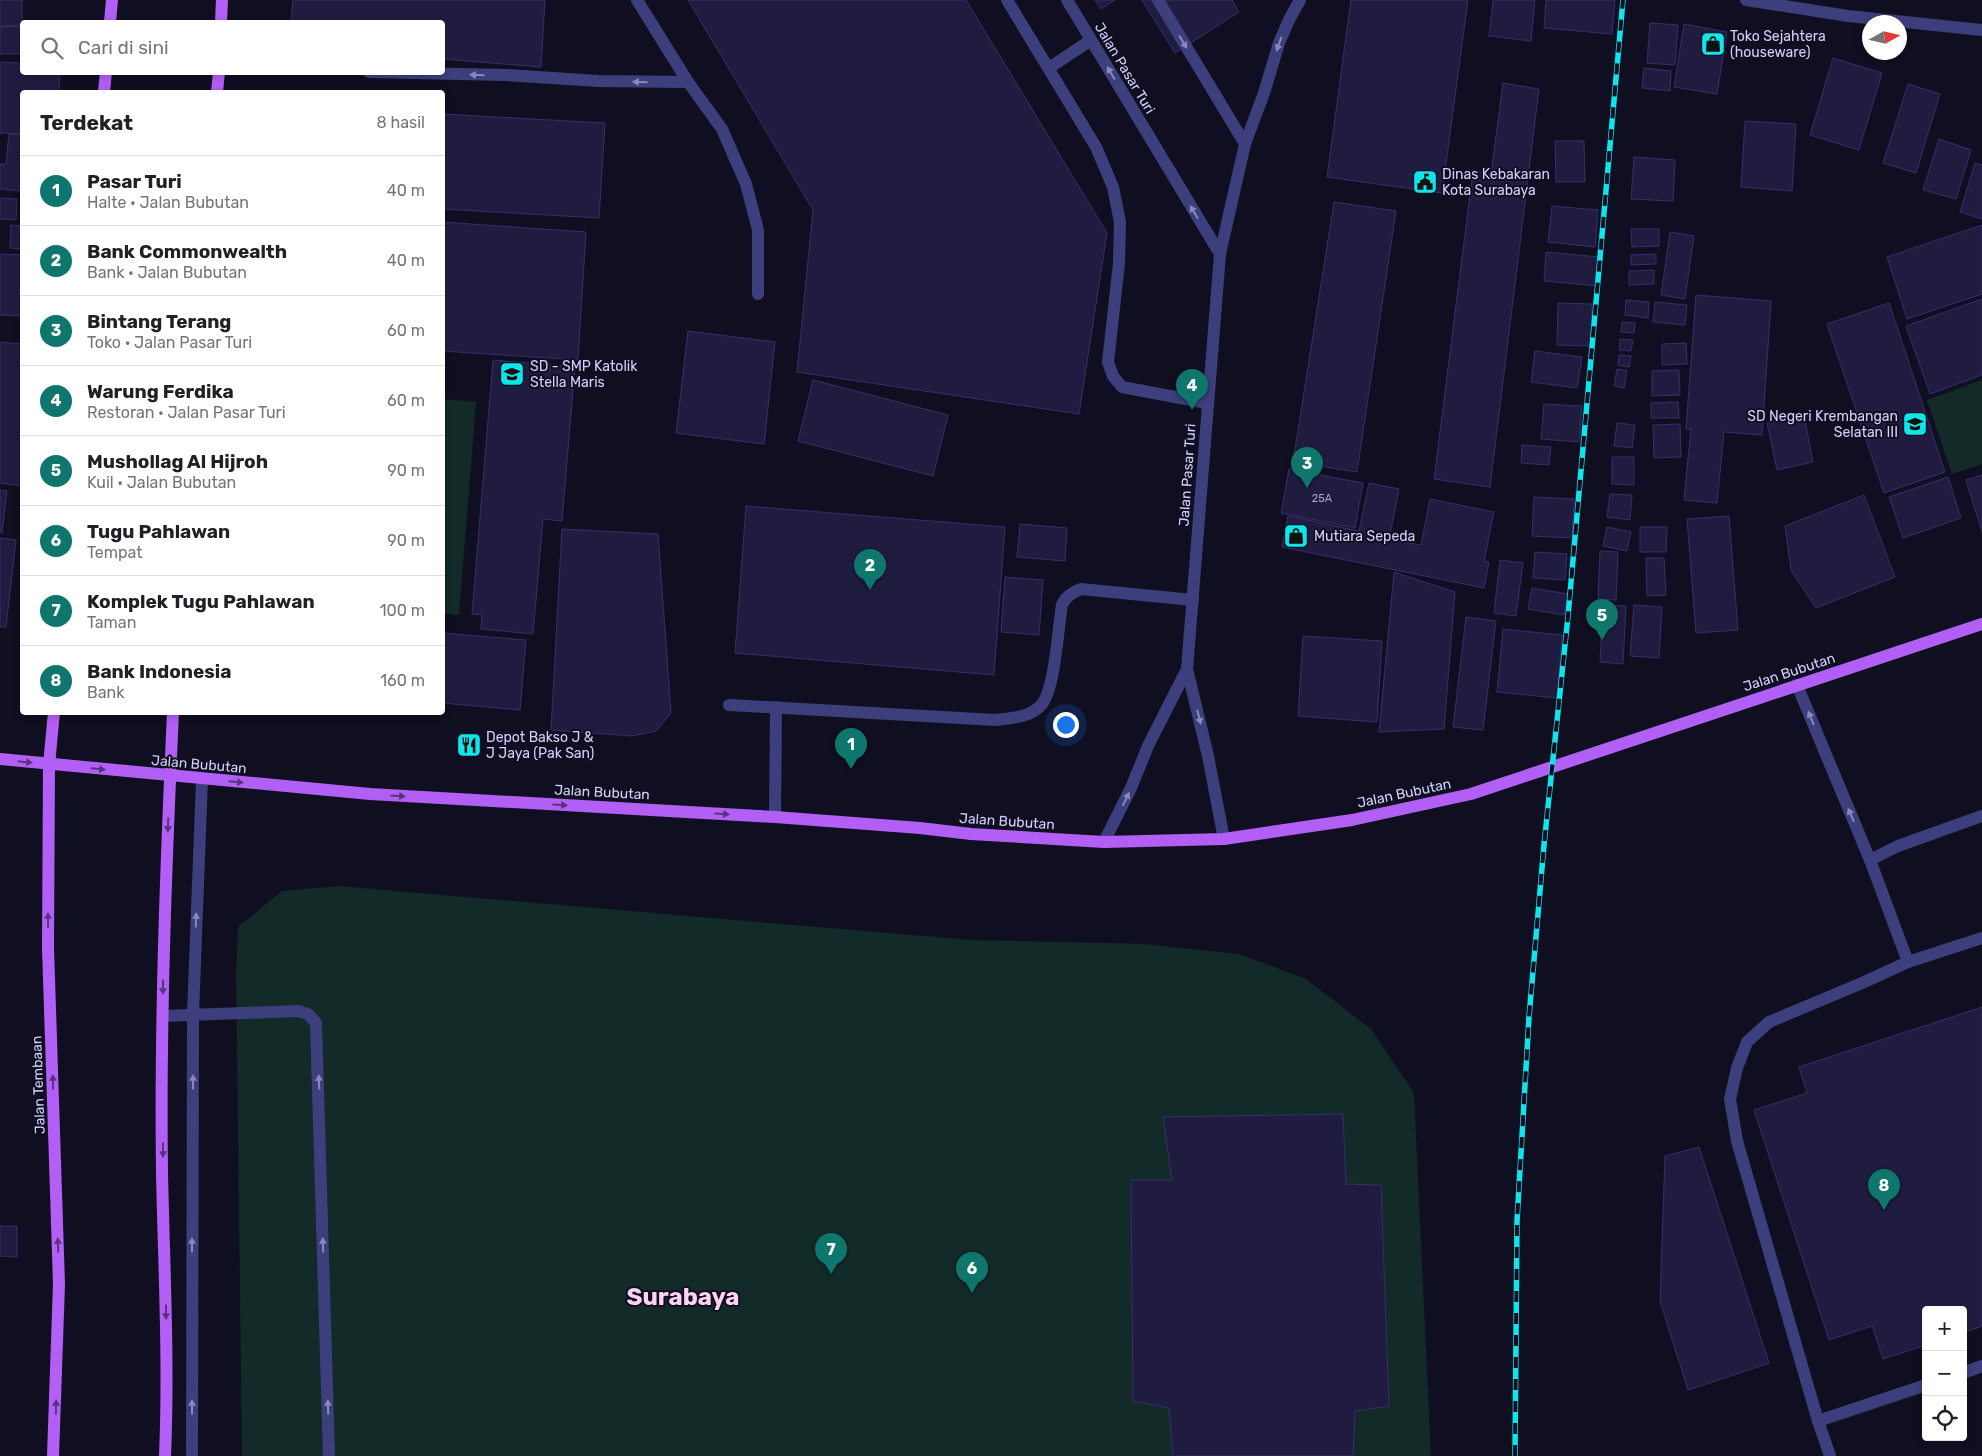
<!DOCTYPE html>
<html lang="id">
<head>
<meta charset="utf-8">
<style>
  :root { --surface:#fff; --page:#f2f2f2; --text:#202124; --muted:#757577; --line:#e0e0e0; --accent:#0f766e }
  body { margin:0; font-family:Rubik,sans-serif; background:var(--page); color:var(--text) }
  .controls { position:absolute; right:15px; bottom:15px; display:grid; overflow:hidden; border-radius:5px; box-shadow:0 2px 8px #0003 }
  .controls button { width:45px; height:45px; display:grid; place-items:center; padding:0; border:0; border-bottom:1px solid var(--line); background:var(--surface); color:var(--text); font:25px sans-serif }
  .compass { position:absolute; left:1862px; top:15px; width:45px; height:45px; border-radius:50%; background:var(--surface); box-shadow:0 2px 8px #0003; rotate:82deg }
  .you { position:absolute; left:1065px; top:724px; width:18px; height:18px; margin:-12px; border:4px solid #fff; border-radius:50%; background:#1a73e8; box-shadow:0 0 0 8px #1a73e833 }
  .badge { display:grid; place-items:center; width:32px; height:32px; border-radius:50%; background:var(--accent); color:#fff; font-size:16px; font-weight:700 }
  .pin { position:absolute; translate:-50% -41px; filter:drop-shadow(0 1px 2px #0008) }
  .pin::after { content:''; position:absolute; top:26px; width:18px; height:15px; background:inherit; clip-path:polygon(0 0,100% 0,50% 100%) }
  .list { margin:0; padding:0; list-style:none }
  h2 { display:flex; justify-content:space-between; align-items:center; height:65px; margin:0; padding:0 20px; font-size:21px }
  h2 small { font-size:16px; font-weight:400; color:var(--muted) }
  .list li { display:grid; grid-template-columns:32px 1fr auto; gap:15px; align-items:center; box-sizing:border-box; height:70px; padding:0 20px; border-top:1px solid var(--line) }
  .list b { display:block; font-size:19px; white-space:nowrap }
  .list p { margin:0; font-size:16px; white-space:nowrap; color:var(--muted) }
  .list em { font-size:16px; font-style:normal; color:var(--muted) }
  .icon { flex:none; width:28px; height:28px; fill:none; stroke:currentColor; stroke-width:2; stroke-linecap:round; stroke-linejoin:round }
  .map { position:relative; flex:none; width:1982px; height:1456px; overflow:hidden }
  .search { position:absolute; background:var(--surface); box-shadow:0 2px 8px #0003; left:20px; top:20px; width:425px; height:55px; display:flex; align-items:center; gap:12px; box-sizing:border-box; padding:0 18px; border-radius:5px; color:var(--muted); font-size:19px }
  .panel { position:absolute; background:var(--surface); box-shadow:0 2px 8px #0003; left:20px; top:90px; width:425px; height:625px; border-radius:5px }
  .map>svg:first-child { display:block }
</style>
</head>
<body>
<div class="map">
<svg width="1982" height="1456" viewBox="0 0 1982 1456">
  <rect width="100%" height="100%" fill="#100f21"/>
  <!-- green -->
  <g fill="#122a28">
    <path d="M 1982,380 L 1982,464 L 1952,474 L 1927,400 Z"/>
    <path d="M 443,399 L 476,402 L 459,615 L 443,613 Z"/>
    <path d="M 338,886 L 970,940 L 1144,944 L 1239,954 L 1306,979 L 1371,1029 L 1414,1093 L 1431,1456 L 242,1456 L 236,974 L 238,927 L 282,891 Z"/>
  </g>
  <!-- building -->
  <g fill="#201c40" stroke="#372f6b">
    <path d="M 0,0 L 22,0 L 22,25 L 0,26 Z"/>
    <path d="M 293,0 L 545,0 L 541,67 L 442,59 L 442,22 L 291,22 Z"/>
    <path d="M 688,0 L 966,0 L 1107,233 L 1079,414 L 797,372 L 813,210 Z"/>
    <path d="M 1095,0 L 1115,0 L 1101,9 Z"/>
    <path d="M 1142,0 L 1232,0 L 1239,12 L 1175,53 Z"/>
    <path d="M 1351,0 L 1468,0 L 1442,193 L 1327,177 Z"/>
    <path d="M 1493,0 L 1535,0 L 1531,41 L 1489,36 Z"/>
    <path d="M 1546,0 L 1615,0 L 1612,34 L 1544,28 Z"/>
    <path d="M 1650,23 L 1678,25 L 1675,65 L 1647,63 Z"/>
    <path d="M 1684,24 L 1727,32 L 1717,94 L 1674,87 Z"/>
    <path d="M 22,26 L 22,54 L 0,54 L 0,27 Z"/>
    <path d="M 1833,58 L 1882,73 L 1859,150 L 1810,135 Z"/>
    <path d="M 0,62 L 22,63 L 22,72 L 60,72 L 59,92 L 22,92 L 22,134 L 0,133 Z"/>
    <path d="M 1644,68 L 1671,71 L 1670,91 L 1642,88 Z"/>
    <path d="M 1503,83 L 1539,89 L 1490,487 L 1434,479 L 1473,171 L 1491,174 Z"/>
    <path d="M 1908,84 L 1940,94 L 1916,173 L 1883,163 Z"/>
    <path d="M 442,114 L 605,123 L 599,218 L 442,209 Z"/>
    <path d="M 1745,121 L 1796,124 L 1792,191 L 1741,187 Z"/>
    <path d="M 9,134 L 22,135 L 22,191 L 0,189 L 0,164 L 6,164 Z"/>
    <path d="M 1939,139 L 1971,150 L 1956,199 L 1923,190 Z"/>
    <path d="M 1555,141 L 1584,141 L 1585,182 L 1556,182 Z"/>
    <path d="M 1634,157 L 1675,160 L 1673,201 L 1631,199 Z"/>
    <path d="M 1975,163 L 1982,165 L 1982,219 L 1960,212 Z"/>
    <path d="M 0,198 L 17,199 L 16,220 L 0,219 Z"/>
    <path d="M 1334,202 L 1396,211 L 1357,472 L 1293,462 Z"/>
    <path d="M 1552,206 L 1598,210 L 1595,247 L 1548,242 Z"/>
    <path d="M 442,222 L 586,232 L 578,360 L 442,351 Z"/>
    <path d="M 11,225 L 22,226 L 22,249 L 10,248 Z"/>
    <path d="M 1982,225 L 1982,294 L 1907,319 L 1887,257 Z"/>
    <path d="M 1631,229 L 1659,229 L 1659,246 L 1632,247 Z"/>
    <path d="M 1670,232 L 1694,236 L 1685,299 L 1661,295 Z"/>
    <path d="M 1546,252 L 1599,257 L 1597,286 L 1544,281 Z"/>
    <path d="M 0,254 L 22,255 L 22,316 L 0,315 Z"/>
    <path d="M 1656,254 L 1656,264 L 1631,265 L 1631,255 Z"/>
    <path d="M 1654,270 L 1654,284 L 1629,285 L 1629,271 Z"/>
    <path d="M 1696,295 L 1771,301 L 1762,435 L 1724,432 L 1717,503 L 1684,500 L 1691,429 L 1686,429 Z"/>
    <path d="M 1982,299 L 1982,375 L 1930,394 L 1906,326 Z"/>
    <path d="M 1626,300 L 1649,302 L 1648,318 L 1625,315 Z"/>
    <path d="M 1655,302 L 1687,305 L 1685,325 L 1653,322 Z"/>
    <path d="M 1558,303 L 1592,304 L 1591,346 L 1557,345 Z"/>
    <path d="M 1889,303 L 1945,472 L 1884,493 L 1827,324 Z"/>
    <path d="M 1622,322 L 1635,323 L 1634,333 L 1621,332 Z"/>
    <path d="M 688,331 L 775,342 L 764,444 L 676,433 Z"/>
    <path d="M 1620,339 L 1633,340 L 1631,351 L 1619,350 Z"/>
    <path d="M 0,342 L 22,344 L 22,486 L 0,483 Z"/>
    <path d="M 1686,343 L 1687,364 L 1662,365 L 1662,344 Z"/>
    <path d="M 1535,351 L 1582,357 L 1577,388 L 1531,382 Z"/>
    <path d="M 1619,355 L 1631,356 L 1629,367 L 1618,365 Z"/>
    <path d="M 493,360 L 575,367 L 562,521 L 543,519 L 533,634 L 481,629 L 482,615 L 472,614 Z"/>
    <path d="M 1617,369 L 1627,371 L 1624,388 L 1614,386 Z"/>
    <path d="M 1679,370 L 1680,395 L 1652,396 L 1652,371 Z"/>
    <path d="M 813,380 L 948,415 L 933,476 L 798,441 Z"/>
    <path d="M 1678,402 L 1679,418 L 1651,418 L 1651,403 Z"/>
    <path d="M 1544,404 L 1582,406 L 1579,442 L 1541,439 Z"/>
    <path d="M 1804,415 L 1813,462 L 1777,470 L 1767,423 Z"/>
    <path d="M 1617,423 L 1635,425 L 1632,448 L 1614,446 Z"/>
    <path d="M 1680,424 L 1681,457 L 1654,458 L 1653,425 Z"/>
    <path d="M 1522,445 L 1551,447 L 1549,465 L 1521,463 Z"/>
    <path d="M 1612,457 L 1634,457 L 1634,485 L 1612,484 Z"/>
    <path d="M 1289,469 L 1363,483 L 1355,528 L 1281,513 Z"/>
    <path d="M 1982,475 L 1982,532 L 1966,480 Z"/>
    <path d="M 1948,477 L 1961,518 L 1903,538 L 1889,497 Z"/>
    <path d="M 1369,483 L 1399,489 L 1389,540 L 1421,545 L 1430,499 L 1494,512 L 1484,561 L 1489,562 L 1484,588 L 1282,547 L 1288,516 L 1359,531 Z"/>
    <path d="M 0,490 L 7,491 L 2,533 L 0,532 Z"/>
    <path d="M 1610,494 L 1632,495 L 1630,520 L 1607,517 Z"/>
    <path d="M 1864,495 L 1895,577 L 1816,608 L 1791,570 L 1785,526 Z"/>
    <path d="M 1534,497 L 1574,499 L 1572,538 L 1532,536 Z"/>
    <path d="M 746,506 L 1005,527 L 994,675 L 735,653 Z"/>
    <path d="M 1729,516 L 1738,630 L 1696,633 L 1687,519 Z"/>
    <path d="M 1020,524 L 1067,528 L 1065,561 L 1017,557 Z"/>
    <path d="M 1607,527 L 1631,532 L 1627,551 L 1603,546 Z"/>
    <path d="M 1640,527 L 1667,527 L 1666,552 L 1640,552 Z"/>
    <path d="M 562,529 L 658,534 L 671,713 L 656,731 L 632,736 L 551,730 Z"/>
    <path d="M 0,538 L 16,540 L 6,627 L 0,627 Z"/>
    <path d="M 1600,551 L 1618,552 L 1616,600 L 1598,599 Z"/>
    <path d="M 1535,552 L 1567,554 L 1565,580 L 1533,578 Z"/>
    <path d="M 1646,558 L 1664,558 L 1666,595 L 1647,596 Z"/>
    <path d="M 1500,560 L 1523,563 L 1516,616 L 1494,613 Z"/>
    <path d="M 1394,572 L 1455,592 L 1444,729 L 1379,732 Z"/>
    <path d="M 1005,577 L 1043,580 L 1039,635 L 1001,632 Z"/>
    <path d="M 1532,588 L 1568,594 L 1564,615 L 1528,609 Z"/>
    <path d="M 1603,605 L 1626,606 L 1623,664 L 1600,662 Z"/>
    <path d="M 1634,605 L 1662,607 L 1659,658 L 1630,656 Z"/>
    <path d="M 1466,617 L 1496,621 L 1483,730 L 1453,727 Z"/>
    <path d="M 1503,629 L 1562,635 L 1557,698 L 1497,692 Z"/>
    <path d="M 442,633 L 526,640 L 520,710 L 442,703 Z"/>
    <path d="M 1303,636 L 1382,641 L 1377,722 L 1298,716 Z"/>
    <path d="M 1982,1007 L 1982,1326 L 1963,1333 L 1963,1310 L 1926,1310 L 1926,1345 L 1883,1359 L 1872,1326 L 1829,1340 L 1754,1110 L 1807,1093 L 1799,1067 Z"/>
    <path d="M 1343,1114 L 1346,1184 L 1381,1185 L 1389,1406 L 1355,1411 L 1353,1456 L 1173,1456 L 1169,1408 L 1133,1401 L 1131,1180 L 1172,1180 L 1163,1117 Z"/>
    <path d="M 1699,1147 L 1769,1363 L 1688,1390 L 1660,1301 L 1665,1156 Z"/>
    <path d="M 0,1226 L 17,1226 L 17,1257 L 0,1256 Z"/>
  </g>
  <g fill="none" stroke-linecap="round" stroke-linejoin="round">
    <!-- minor -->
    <g stroke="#3d3f7d" stroke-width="12">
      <path d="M 637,0 L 688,82 L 722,129 L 746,184 L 758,230 L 758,294"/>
      <path d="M 1007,0 L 1096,147 L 1113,187 L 1120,222 L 1119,263 L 1108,362 L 1113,376 L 1122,387 L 1207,403"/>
      <path d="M 1067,0 L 1220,254"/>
      <path d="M 1158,0 L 1245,144"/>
      <path d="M 1746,0 L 1848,16 L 1982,30"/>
      <path d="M 1049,68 L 1091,40"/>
      <path d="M 369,72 L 506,75 L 598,81 L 688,82"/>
      <path d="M 1797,685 L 1870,860 L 1908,962 L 1862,983 L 1769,1022 L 1747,1042 L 1737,1068 L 1730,1099 L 1737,1141 L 1818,1421 L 1830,1456"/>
      <path d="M 729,705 L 995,720 C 1010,718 1031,718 1042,704 C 1055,688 1058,628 1062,605 C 1066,596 1072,593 1081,589 L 1193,600"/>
      <path d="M 775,817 L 776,707"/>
      <path d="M 1224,839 L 1208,756 L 1187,669 L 1220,254 L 1245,144 L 1264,93 L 1279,43 L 1289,20 L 1300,0"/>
      <path d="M 1104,842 L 1131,788 L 1148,746 L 1187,669"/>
      <path d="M 1870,860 L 1898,846 L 1982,816"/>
      <path d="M 1908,962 L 1982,938"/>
      <path d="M 163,1016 L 298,1011 L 308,1014 L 316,1023 L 329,1456"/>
      <path d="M 1963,1373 L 1982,1366"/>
      <path d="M 1818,1421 L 1926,1385"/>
      <path d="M 192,1456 L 193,1015 L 202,779"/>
    </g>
    <!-- major -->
    <g stroke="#b25ff5" stroke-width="12">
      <path d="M 110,22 L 112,0"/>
      <path d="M 221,22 L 222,0"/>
      <path d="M 104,92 L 106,72"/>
      <path d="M 217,92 L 219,72"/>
      <path d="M 0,759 L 370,794 L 775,817 L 920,828 L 971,834 L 1104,842 L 1224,839 L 1352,820 L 1471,794 L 1982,624"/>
      <path d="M 53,1456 L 59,1284 L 48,948 L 49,765 L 54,712"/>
      <path d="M 165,1456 C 169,1361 164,1267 162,1173 C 160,1019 166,866 173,712"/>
    </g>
    <defs>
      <path id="rail" d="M 1515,1456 L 1517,1221 L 1529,1017 L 1544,845 L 1568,616 L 1623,0"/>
    </defs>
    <!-- rail casing -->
    <use href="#rail" stroke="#0fe5eb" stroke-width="5.5"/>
    <!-- rail -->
    <use href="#rail" stroke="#100f21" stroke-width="4" stroke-dasharray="11" stroke-linecap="butt"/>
  </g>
  <!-- one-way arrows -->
  <defs><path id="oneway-solid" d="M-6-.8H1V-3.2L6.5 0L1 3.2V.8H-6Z" transform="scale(1.25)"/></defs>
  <g fill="#8888bc">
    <use href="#oneway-solid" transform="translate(1183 42) rotate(59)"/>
    <use href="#oneway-solid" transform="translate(1279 44) rotate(110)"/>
    <use href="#oneway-solid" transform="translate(1111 73) rotate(-121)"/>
    <use href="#oneway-solid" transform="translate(477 75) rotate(-179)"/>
    <use href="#oneway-solid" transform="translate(640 82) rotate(-179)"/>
    <use href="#oneway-solid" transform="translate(1194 212) rotate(-121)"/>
    <use href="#oneway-solid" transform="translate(1199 717) rotate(76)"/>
    <use href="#oneway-solid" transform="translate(1811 718) rotate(-112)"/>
    <use href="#oneway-solid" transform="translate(1126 799) rotate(-64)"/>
    <use href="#oneway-solid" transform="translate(1851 815) rotate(-113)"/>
    <use href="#oneway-solid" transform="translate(196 920) rotate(-88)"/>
    <use href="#oneway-solid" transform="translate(193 1082) rotate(-90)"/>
    <use href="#oneway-solid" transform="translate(319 1082) rotate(-92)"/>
    <use href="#oneway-solid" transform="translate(192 1245) rotate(-90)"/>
    <use href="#oneway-solid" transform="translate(323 1245) rotate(-92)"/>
    <use href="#oneway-solid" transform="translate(192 1407) rotate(-90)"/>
    <use href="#oneway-solid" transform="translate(328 1407) rotate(-92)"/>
  </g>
  <g fill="#593380">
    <use href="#oneway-solid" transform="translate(25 762) rotate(6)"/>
    <use href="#oneway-solid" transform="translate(98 769) rotate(5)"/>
    <use href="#oneway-solid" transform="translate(236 782) rotate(5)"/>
    <use href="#oneway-solid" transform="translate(398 796) rotate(3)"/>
    <use href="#oneway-solid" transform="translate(560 805) rotate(3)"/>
    <use href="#oneway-solid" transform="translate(722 814) rotate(3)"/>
    <use href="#oneway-solid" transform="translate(168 825) rotate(92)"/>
    <use href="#oneway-solid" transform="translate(48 920) rotate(-90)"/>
    <use href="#oneway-solid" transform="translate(163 987) rotate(91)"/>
    <use href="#oneway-solid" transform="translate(53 1082) rotate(-92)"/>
    <use href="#oneway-solid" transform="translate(163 1150) rotate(90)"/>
    <use href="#oneway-solid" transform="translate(58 1245) rotate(-92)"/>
    <use href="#oneway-solid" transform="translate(166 1312) rotate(90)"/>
    <use href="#oneway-solid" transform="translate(56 1407) rotate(-89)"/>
  </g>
  <!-- icons -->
  <defs>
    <symbol id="shop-square" viewBox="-11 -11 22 22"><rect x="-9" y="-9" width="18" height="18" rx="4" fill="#0fe5eb" stroke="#100f21"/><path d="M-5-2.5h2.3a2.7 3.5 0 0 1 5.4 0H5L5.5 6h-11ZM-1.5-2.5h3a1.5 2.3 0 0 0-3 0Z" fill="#111"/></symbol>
    <symbol id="civic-square" viewBox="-11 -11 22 22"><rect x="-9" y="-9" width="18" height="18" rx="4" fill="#0fe5eb" stroke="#100f21"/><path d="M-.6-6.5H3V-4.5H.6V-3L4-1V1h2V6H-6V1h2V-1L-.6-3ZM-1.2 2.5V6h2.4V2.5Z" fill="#111"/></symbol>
    <symbol id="school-square" viewBox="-11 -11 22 22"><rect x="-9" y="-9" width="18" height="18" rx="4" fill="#0fe5eb" stroke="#100f21"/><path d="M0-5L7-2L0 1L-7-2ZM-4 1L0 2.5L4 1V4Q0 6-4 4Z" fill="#111"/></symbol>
    <symbol id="restaurant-square" viewBox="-11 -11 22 22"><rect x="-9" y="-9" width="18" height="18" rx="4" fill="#0fe5eb" stroke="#100f21"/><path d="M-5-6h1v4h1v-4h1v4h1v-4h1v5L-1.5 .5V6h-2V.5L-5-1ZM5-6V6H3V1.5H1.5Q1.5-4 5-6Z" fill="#111"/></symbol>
  </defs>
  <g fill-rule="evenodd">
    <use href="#shop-square" x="1699" y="30" width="28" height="28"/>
    <use href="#civic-square" x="1411" y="168" width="28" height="28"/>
    <use href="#school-square" x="498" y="360" width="28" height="28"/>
    <use href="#school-square" x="1901" y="410" width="28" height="28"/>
    <use href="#shop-square" x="1282" y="522" width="28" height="28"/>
    <use href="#restaurant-square" x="455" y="731" width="28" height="28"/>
  </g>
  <g text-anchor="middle" stroke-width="4" stroke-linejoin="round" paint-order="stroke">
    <!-- number labels -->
    <g font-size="11" fill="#a6a4cd">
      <text x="1322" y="502">25A</text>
    </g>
    <!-- poi labels -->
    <g font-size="14" fill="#d3d1fc" stroke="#100f21" text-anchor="start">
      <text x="1730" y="41">Toko Sejahtera<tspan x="1730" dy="16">(houseware)</tspan></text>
      <text x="1442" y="179">Dinas Kebakaran<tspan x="1442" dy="16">Kota Surabaya</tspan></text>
      <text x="530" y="371">SD - SMP Katolik<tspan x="530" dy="16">Stella Maris</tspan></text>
      <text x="1898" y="421" text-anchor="end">SD Negeri Krembangan<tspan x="1898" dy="16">Selatan III</tspan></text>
      <text x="1314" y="541">Mutiara Sepeda</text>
      <text x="486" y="742">Depot Bakso J &amp;<tspan x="486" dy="16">J Jaya (Pak San)</tspan></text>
    </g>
    <!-- street labels -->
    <g font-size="14" fill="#d3d1fc" stroke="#100f21">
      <text transform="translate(1125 68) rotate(59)" y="5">Jalan Pasar Turi</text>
      <text transform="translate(1187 475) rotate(-86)" y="5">Jalan Pasar Turi</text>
      <text transform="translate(1789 672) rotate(-18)" y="5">Jalan Bubutan</text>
      <text transform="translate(199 764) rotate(5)" y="5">Jalan Bubutan</text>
      <text transform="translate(602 792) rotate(3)" y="5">Jalan Bubutan</text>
      <text transform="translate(1404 793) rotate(-12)" y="5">Jalan Bubutan</text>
      <text transform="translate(1007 821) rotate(4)" y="5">Jalan Bubutan</text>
      <text transform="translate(38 1085) rotate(-92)" y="5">Jalan Tembaan</text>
    </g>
    <!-- town labels -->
    <g font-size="24" font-weight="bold" fill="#fcd3f0" stroke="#100f21">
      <text x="683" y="1305">Surabaya</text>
    </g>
  </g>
</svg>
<div class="controls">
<button>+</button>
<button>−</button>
<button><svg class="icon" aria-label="locate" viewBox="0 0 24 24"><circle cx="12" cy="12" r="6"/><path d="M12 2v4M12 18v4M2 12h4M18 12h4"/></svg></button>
</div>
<svg class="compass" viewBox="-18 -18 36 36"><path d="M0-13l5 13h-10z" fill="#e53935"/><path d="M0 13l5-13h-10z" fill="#757577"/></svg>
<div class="you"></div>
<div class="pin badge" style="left:851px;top:769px">1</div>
<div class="pin badge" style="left:870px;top:590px">2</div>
<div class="pin badge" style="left:1307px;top:488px">3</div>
<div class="pin badge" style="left:1192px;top:410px">4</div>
<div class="pin badge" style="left:1602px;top:640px">5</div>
<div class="pin badge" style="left:972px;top:1293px">6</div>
<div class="pin badge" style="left:831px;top:1274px">7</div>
<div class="pin badge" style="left:1884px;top:1210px">8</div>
<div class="search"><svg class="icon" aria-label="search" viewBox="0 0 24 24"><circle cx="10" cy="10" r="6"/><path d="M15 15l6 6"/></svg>Cari di sini</div>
<section class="panel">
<h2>Terdekat<small>8 hasil</small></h2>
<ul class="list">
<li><span class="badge">1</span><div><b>Pasar Turi</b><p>Halte · Jalan Bubutan</p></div><em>40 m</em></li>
<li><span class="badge">2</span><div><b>Bank Commonwealth</b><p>Bank · Jalan Bubutan</p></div><em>40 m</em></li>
<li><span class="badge">3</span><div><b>Bintang Terang</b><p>Toko · Jalan Pasar Turi</p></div><em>60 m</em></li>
<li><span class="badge">4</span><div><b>Warung Ferdika</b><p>Restoran · Jalan Pasar Turi</p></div><em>60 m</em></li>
<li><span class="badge">5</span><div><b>Mushollag Al Hijroh</b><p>Kuil · Jalan Bubutan</p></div><em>90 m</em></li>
<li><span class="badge">6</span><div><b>Tugu Pahlawan</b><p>Tempat</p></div><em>90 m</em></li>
<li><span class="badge">7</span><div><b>Komplek Tugu Pahlawan</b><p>Taman</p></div><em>100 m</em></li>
<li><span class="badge">8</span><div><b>Bank Indonesia</b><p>Bank</p></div><em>160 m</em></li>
</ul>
</section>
</div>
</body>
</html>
